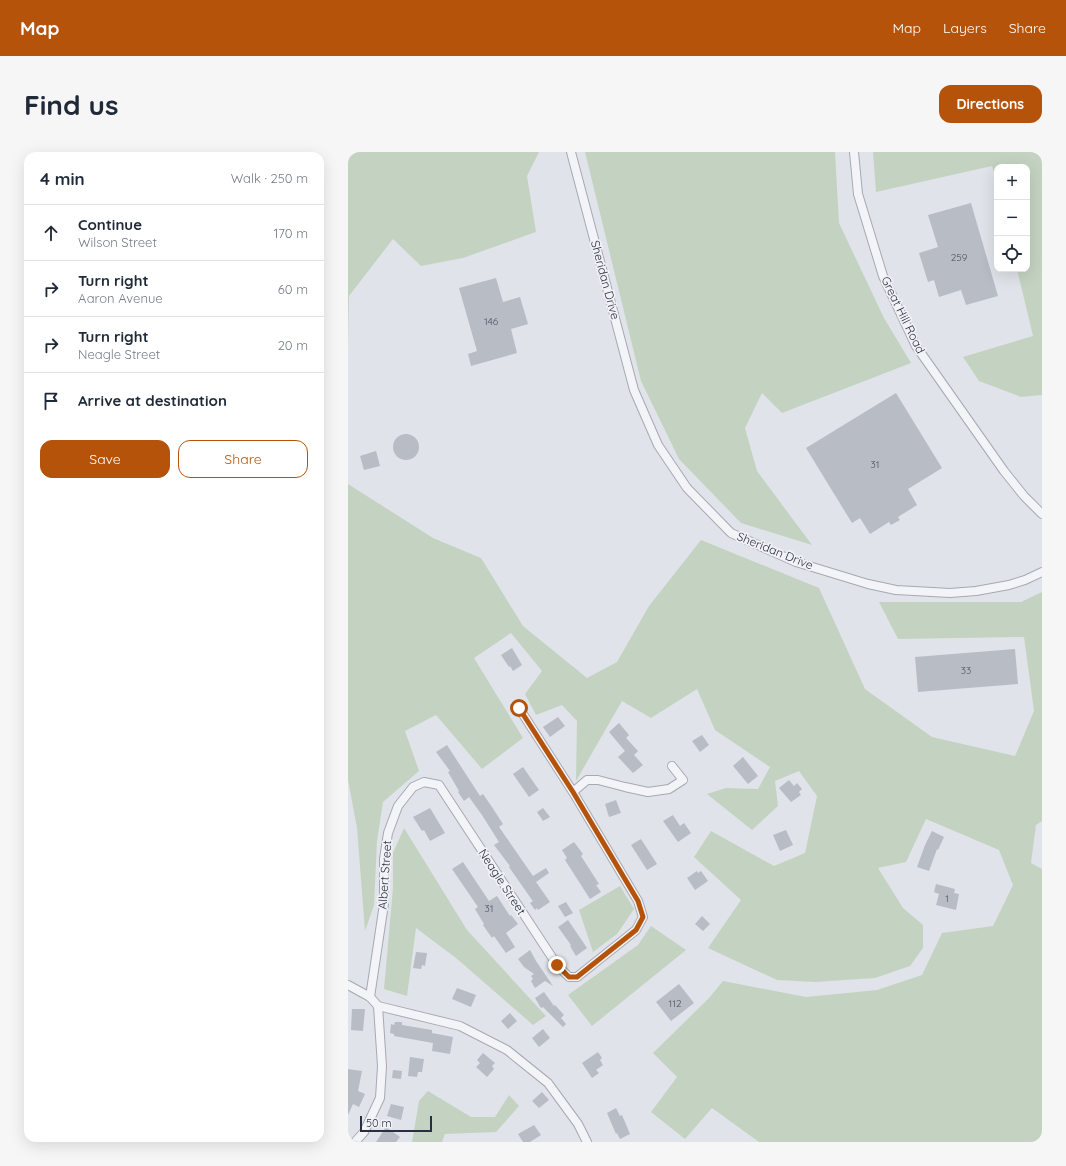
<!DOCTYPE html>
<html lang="en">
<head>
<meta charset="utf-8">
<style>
  :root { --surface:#fff; --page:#f6f6f7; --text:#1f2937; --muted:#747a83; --line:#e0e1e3; --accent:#b45309 }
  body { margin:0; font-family:Quicksand,sans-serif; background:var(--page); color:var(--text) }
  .controls { position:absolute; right:12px; top:12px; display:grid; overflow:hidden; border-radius:8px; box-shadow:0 4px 16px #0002 }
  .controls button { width:36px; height:36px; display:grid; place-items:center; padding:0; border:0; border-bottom:1px solid var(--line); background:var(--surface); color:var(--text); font:20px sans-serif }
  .scale { position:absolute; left:12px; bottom:10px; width:72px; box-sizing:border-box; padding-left:4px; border:2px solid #292f40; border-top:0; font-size:11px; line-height:14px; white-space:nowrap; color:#292f40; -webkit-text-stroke:3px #f0f2f6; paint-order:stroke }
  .stop { position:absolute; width:12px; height:12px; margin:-9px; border:3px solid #b45309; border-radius:50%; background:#fff }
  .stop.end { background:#b45309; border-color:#fff; box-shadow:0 1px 4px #0008 }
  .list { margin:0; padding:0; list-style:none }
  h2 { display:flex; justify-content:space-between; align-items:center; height:52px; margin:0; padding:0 16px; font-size:17px }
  h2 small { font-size:13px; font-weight:400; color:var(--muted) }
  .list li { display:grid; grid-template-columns:26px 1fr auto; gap:12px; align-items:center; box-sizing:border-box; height:56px; padding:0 16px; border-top:1px solid var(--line) }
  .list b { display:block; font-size:15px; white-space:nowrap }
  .list p { margin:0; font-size:13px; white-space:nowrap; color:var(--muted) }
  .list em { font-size:13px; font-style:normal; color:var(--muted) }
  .actions { display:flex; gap:8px; padding:12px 16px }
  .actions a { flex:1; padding:9px 0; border:1px solid var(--accent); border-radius:12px; text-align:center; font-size:14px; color:var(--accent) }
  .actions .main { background:var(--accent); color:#fff }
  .icon { flex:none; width:22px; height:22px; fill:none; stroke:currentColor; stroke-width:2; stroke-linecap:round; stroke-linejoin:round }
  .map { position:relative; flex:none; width:694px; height:990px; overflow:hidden; border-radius:12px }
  header { display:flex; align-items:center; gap:24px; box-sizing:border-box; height:56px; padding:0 20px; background:var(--accent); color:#fff }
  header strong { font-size:19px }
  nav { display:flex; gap:22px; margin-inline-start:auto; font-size:14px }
  .intro { display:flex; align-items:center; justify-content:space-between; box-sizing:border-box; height:96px; padding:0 24px }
  h1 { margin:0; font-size:28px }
  .button { padding:10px 18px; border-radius:12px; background:var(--accent); color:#fff; font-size:14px; font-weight:700 }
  main { display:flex; gap:24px; padding:0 24px }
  aside { flex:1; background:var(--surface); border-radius:12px; box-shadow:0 4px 16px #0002 }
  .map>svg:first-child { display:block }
</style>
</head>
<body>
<header>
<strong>Map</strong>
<nav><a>Map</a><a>Layers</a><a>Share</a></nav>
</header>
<div class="intro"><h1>Find us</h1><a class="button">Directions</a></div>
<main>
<aside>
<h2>4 min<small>Walk · 250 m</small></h2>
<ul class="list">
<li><svg class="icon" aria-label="ahead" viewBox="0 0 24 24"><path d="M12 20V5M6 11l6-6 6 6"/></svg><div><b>Continue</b><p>Wilson Street</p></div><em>170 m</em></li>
<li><svg class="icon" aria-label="right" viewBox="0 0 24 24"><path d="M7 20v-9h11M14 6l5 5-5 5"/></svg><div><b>Turn right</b><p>Aaron Avenue</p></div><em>60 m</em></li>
<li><svg class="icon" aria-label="right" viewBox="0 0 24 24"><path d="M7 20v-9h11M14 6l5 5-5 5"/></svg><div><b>Turn right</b><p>Neagle Street</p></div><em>20 m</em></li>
<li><svg class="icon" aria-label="arrive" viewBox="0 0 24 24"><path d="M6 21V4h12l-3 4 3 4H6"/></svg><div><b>Arrive at destination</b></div></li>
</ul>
<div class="actions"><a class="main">Save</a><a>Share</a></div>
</aside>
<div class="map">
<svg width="694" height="990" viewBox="0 0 694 990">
  <rect width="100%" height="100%" fill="#e0e3e9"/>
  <!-- green -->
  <g fill="#c4d3c1">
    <path d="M 0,0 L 191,0 L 179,24 L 188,80 L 115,106 L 73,114 L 45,87 L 1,144 L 0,192 Z"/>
    <path d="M 237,0 L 487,0 L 491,71 L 536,166 L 563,211 L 434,261 L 414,241 L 397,276 L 409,319 L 464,393 L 393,371 L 331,307 L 293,229 Z"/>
    <path d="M 525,0 L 694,0 L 694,243 L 673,245 L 631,229 L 615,205 L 685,184 L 669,117 L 679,117 L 679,15 L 649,15 L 649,32 L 644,14 L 528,40 Z"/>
    <path d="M 0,332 L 85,386 L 133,406 L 175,474 L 239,526 L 269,510 L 301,454 L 353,388 L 471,436 L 517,537 L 584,585 L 667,604 L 686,559 L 676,485 L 550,487 L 531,450 L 673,450 L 694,440 L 694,669 L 688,673 L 683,711 L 694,717 L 694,990 L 411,990 L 364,956 L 337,987 L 303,960 L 329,925 L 305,901 L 361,846 L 375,829 L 458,845 L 529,838 L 574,823 L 594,781 L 645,774 L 665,733 L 651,698 L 578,667 L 558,710 L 530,716 L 555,756 L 575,773 L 575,796 L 562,814 L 527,826 L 467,830 L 429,828 L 360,796 L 393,748 L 346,705 L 363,679 L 426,714 L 457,701 L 469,644 L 451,619 L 427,629 L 430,654 L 404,678 L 359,642 L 378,636 L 410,637 L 422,615 L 367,578 L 349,537 L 303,566 L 274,549 L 228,629 L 229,569 L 214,553 L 188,563 L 177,542 L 194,519 L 163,481 L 126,506 L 175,586 L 134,617 L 88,563 L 57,579 L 71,619 L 35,650 L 29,689 L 26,753 L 17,779 L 9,676 L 0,628 Z"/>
    <path d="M 56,676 L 119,778 L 198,864 L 185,873 L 108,806 L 68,776 L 59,844 L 36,837 L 45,736 L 45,701 Z"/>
    <path d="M 272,734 L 286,757 L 269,782 L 245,800 L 231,758 Z"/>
    <path d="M 303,774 L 338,798 L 244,874 L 220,843 L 290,793 Z"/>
    <path d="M 80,939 L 123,965 L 147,965 L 161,943 L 171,954 L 148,980 L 97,982 L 94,990 L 64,990 L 71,949 Z"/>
  </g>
  <!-- building -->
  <g fill="#b7bcc5">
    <path d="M 623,51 L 650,144 L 618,153 L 613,138 L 591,145 L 586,128 L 580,130 L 571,101 L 590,95 L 580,63 Z"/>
    <path d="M 148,126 L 155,150 L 172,145 L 180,172 L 163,177 L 169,201 L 123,214 L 120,202 L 129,199 L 111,136 Z"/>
    <path d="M 548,241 L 594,316 L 560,337 L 569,353 L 550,365 L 552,368 L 543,373 L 541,370 L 522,382 L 512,366 L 504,371 L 458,296 Z"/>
    <circle cx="58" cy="295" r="13"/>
    <path d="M 28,299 L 32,314 L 16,318 L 12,304 Z"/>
    <path d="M 164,496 L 174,513 L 165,519 L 162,514 L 161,515 L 153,503 Z"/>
    <path d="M 667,497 L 670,532 L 570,540 L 567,505 Z"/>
    <path d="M 210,565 L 217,574 L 202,585 L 195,575 Z"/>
    <path d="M 271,571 L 281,583 L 278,586 L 290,599 L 286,603 L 295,613 L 285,621 L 270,605 L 277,599 L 261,580 Z"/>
    <path d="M 354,583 L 361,593 L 352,600 L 344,589 Z"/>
    <path d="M 99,593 L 132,644 L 135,642 L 144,655 L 155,672 L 151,675 L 185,724 L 198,716 L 201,721 L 188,730 L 202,750 L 190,758 L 189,756 L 187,758 L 182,751 L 185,749 L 184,748 L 161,715 L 162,714 L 146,693 L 151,690 L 134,663 L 121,645 L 116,649 L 110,640 L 111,639 L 100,620 L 102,619 L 88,600 Z"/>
    <path d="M 395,605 L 410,624 L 400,632 L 385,614 Z"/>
    <path d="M 175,615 L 191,638 L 181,645 L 165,622 Z"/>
    <path d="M 441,628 L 446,634 L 449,631 L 454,637 L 451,640 L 453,643 L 443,650 L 431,636 Z"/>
    <path d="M 268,648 L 273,661 L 261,665 L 257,652 Z"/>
    <path d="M 82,656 L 97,681 L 82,689 L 76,678 L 74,679 L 65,665 Z"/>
    <path d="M 195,656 L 202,665 L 195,669 L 189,660 Z"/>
    <path d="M 325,663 L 332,674 L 336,671 L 343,681 L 330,690 L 315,669 Z"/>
    <path d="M 438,678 L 445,693 L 432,699 L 425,683 Z"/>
    <path d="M 584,679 L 596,685 L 590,698 L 589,697 L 581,719 L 569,715 L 577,693 Z"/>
    <path d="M 293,687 L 309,712 L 299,718 L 283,693 Z"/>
    <path d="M 226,690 L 235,702 L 233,704 L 251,732 L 248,733 L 253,740 L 242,747 L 217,708 L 219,706 L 214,698 Z"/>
    <path d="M 115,710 L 141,749 L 149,744 L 162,764 L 163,763 L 170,772 L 158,781 L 167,795 L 158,801 L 146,784 L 144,786 L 135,773 L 136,772 L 127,757 L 130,755 L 104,717 Z"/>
    <path d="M 349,719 L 350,721 L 353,719 L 360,729 L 347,738 L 339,726 Z"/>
    <path d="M 588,732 L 607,737 L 606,741 L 611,742 L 608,758 L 588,753 L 591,742 L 586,740 Z"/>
    <path d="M 218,750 L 225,761 L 217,765 L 210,754 Z"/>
    <path d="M 354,764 L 362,772 L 355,779 L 347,772 Z"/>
    <path d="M 220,768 L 239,796 L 228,804 L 222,794 L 223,793 L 210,775 Z"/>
    <path d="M 182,798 L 188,809 L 205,834 L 197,829 L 187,836 L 183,829 L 185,827 L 183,824 L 186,822 L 176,815 L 170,807 Z"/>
    <path d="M 68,800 L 79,801 L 77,814 L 74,813 L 73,817 L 65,816 Z"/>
    <path d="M 331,832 L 346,851 L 323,869 L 308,850 Z"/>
    <path d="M 109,836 L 128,843 L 123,855 L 104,847 Z"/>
    <path d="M 196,840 L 206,854 L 207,853 L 216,863 L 213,866 L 218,872 L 215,875 L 195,855 L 193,856 L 187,846 Z"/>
    <path d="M 4,857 L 17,857 L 15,879 L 3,878 Z"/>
    <path d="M 162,861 L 169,869 L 160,877 L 153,869 Z"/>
    <path d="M 47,870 L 54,870 L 54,873 L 84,878 L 84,881 L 105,885 L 102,902 L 84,899 L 85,891 L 46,884 L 46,882 L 42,881 L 43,872 L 46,873 Z"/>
    <path d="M 195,877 L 202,886 L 191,895 L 184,886 Z"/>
    <path d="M 250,900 L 254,906 L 252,908 L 255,913 L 248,918 L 251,921 L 244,926 L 234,911 Z"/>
    <path d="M 135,901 L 147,911 L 144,914 L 146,917 L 139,925 L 128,915 L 132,911 L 129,908 Z"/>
    <path d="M 62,905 L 76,907 L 74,920 L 70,920 L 69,925 L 60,924 Z"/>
    <path d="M 0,917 L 14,919 L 10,939 L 17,942 L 11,955 L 5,952 L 0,963 Z"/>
    <path d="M 45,918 L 54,919 L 53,927 L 44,926 Z"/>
    <path d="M 194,940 L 201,948 L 191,956 L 184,949 Z"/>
    <path d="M 43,952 L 56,955 L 53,968 L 39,964 Z"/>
    <path d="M 268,956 L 272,964 L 274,963 L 282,982 L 272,987 L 269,981 L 268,982 L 259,961 Z"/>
    <path d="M 186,973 L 193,983 L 182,990 L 175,990 L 170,982 Z"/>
    <path d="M 38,975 L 52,985 L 48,990 L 28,990 Z"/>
  </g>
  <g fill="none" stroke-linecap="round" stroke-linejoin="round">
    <defs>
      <g id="minor">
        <path d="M 223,0 L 286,238 L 310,293 L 339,336 L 383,381 L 448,410 L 520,432 L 548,438 L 602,441 L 628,439 L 661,433 L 677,428 L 694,420"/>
        <path d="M 506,0 L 510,42 L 535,124 L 568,194 L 656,319 L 676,344 L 694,362"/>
        <path d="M 225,640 L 239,628 L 250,628 L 277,635 L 300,640 L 321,637 L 335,628 L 324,614"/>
        <path d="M 0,833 L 22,845 L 30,854 L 112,874 L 159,898 L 200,931 L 230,972 L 239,990"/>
        <path d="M 22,845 L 36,752 L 36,707 L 40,681 L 50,654 L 65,635 L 76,630 L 91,633 L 209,813 L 221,825 L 229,825 L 288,778 L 295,765 L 290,749 L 225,640 L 171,556"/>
        <path d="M 7,990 L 16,980 L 32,946 L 34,914 L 30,854"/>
      </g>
    </defs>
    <!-- minor casing -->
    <use href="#minor" stroke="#a5a9b3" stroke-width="10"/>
    <!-- minor -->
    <use href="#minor" stroke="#f3f4f7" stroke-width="8"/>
  </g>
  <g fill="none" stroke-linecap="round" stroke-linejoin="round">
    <!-- route -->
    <path stroke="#b45309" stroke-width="5" d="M 171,556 L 225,640 L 290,749 L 295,765 L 288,778 L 229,825 L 221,825 L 209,813"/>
  </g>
  <g text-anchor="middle" stroke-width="3.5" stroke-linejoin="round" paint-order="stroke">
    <!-- number labels -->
    <g font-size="10" fill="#4c5261">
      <text x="611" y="109">259</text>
      <text x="143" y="173">146</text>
      <text x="527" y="316">31</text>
      <text x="618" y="522">33</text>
      <text x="599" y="750">1</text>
      <text x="141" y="760">31</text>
      <text x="327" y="855">112</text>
    </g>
    <!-- street labels -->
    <g font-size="12" fill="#292f40" stroke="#f0f2f6">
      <text transform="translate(257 128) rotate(75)" y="4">Sheridan Drive</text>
      <text transform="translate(555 163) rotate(64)" y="4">Great Hill Road</text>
      <text transform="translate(427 399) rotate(22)" y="4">Sheridan Drive</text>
      <text transform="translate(37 723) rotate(-86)" y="4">Albert Street</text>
      <text transform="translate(154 730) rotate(57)" y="4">Neagle Street</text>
    </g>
  </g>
</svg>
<div class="controls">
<button>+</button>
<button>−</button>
<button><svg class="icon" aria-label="locate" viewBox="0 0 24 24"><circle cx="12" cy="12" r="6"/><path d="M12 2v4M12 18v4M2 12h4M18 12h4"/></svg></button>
</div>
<div class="scale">50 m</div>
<div class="stop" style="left:171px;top:556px"></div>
<div class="stop end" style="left:209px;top:813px"></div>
</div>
</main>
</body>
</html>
